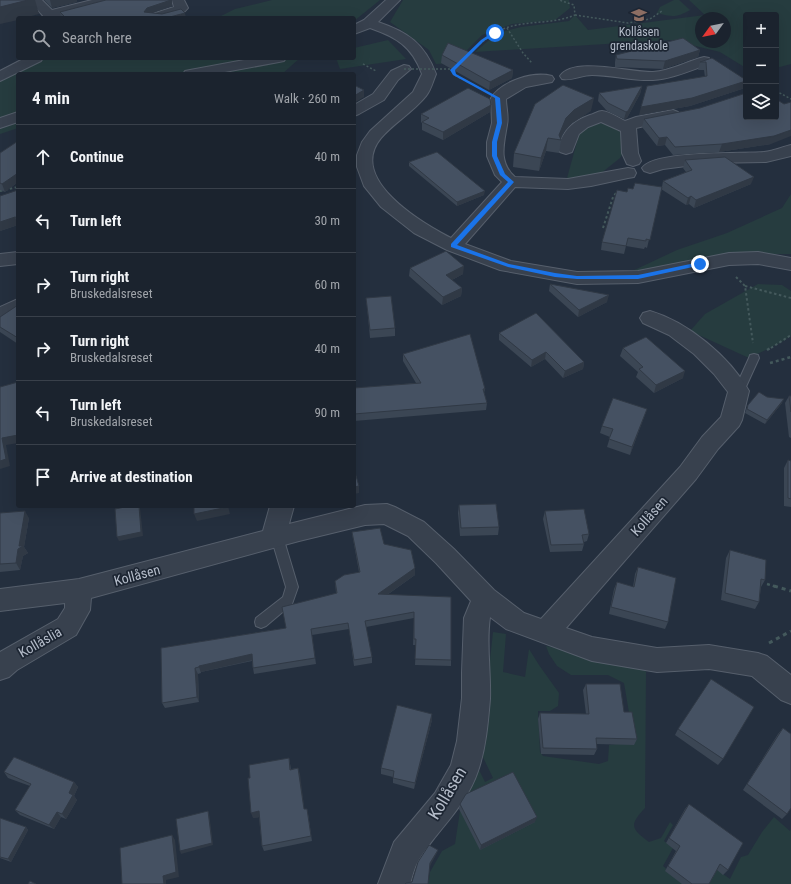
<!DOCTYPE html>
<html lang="en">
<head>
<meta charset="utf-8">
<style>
  :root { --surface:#1b232e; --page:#242b36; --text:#f1f3f6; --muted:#a0a4aa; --line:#39404a }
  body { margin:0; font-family:"Roboto Condensed",sans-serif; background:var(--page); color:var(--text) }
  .controls { position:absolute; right:12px; top:12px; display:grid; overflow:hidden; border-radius:4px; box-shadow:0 4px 16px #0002 }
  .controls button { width:36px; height:36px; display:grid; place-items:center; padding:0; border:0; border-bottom:1px solid var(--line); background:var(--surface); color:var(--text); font:20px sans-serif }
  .compass { position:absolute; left:695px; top:12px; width:36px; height:36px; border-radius:50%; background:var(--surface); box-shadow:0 4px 16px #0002; rotate:237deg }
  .stop { position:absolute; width:12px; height:12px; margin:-9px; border:3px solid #1a73e8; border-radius:50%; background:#fff }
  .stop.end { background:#1a73e8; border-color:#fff; box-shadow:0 1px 4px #0008 }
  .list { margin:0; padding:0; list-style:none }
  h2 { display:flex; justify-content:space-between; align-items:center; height:52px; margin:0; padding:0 16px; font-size:17px }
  h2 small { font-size:13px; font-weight:400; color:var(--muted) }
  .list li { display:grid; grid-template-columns:26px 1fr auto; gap:12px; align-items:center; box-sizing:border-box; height:64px; padding:0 16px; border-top:1px solid var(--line) }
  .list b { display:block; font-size:15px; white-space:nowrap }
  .list p { margin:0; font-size:13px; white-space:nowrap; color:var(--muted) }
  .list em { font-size:13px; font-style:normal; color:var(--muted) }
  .icon { flex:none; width:22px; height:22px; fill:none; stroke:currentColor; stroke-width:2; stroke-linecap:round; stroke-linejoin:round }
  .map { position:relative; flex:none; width:791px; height:884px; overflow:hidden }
  .search { position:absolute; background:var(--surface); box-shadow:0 4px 16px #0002; left:16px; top:16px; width:340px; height:44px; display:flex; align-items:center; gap:10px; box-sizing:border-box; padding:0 14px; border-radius:4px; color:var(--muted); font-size:15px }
  .panel { position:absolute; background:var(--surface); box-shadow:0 4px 16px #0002; left:16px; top:72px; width:340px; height:436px; border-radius:4px }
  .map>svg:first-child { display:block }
</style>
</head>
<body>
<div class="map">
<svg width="791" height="884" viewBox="0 0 791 884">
  <rect width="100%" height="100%" fill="#242f3e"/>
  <!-- green -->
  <g fill="#263c3f" fill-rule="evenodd">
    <path d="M 272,0 L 380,0 L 354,21 L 354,18 L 217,18 L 235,9 Z"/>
    <path d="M 403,0 L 569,0 L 570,8 L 555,20 L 512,24 L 482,35 L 454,63 L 436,64 L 429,50 L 390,22 Z"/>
    <path d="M 674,0 L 679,0 L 690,10 C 676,18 672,17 657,13 L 660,7 Z"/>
    <path d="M 689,0 L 791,0 L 791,64 L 776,68 L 776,15 L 746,15 L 746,68 L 720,52 L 671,40 L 475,52 L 494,36 L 505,31 L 521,27 L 569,21 L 575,15 L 588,30 L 705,15 ZM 701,18 L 725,18 L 725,42 L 701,42 Z"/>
    <path d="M 388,40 L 406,59 L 340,69 L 336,58 L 354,58 L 354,48 Z"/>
    <path d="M 42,58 L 54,59 L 300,58 L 282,74 L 18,74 L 18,128 L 0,134 L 0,81 Z"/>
    <path d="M 591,123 L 606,124 L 619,131 L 624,136 L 625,150 L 620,158 L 600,174 L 570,180 L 567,178 L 580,131 Z"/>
    <path d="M 791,194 L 791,254 L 722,254 L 628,273 L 677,250 L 727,233 L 782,208 Z"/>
    <path d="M 758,284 L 782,285 L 791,291 L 791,336 L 780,343 L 749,358 L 690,331 L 705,314 Z"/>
    <path d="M 493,632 L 506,634 L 503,672 L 525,677 L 529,649 L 539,665 L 559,693 L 558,706 L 550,711 L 538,711 L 540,752 L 543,756 L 599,764 L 608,761 L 609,745 L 634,742 L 624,683 L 608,675 L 571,675 L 557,666 L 549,654 L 546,646 L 642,667 L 646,672 L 645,808 C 628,826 632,829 649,842 L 661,838 L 670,822 L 673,825 L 664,841 L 673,848 L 663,866 L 684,884 L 428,884 L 430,872 L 442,851 L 455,844 L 461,804 L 475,762 L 485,782 L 493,778 L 480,751 Z"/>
    <path d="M 774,817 L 790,831 L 791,829 L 791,884 L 708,884 L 716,869 L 730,879 L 741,857 L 748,855 L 762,832 Z"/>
  </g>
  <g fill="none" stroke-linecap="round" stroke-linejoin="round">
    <defs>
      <g id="service">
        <path d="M 754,354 L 758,355 L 759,358 L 744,391 L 743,394 L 735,394 L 734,391 L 749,358 L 750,355 Z"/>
        <path d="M 277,532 L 281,533 L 283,537 L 298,587 L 292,604 L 266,626 L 261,628 L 256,626 L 255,622 L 256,618 L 283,597 L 286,587 L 271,537 L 273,533 Z"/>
      </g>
      <g id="minor">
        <path d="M 29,0 L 42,0 L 52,10 L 92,0 L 113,0 L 112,3 L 58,17 L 59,18 L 45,18 Z"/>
        <path d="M 172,0 L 184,0 L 188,8 C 179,20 160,18 147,18 L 149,15 L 174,7 Z"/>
        <path d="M 386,0 L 400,0 L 378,22 C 408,32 425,44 436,74 C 433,81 431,90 426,96 C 413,112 394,123 381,138 C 347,179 422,223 451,238 L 502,182 L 495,175 L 487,156 L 487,142 L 492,123 L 491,98 C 502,81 533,71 552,76 L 554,79 L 552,82 L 526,87 L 506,99 C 506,107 509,117 507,125 C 504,144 498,162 515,177 L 568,179 L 628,168 L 634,169 L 636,173 L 634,177 L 628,178 L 591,186 L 568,189 L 515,187 L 465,244 L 511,261 L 577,272 L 638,271 L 729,253 L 758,252 L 791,258 L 791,270 L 758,264 L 729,265 L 638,283 L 577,284 L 500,270 L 447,250 L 414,233 L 381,207 L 364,186 L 357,167 L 357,155 L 362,142 L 370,131 L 413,92 L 422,74 C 412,46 396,37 370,28 L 354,34 L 354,25 L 364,20 Z"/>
        <path d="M 704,57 L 709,58 L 711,61 L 709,64 C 691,70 672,79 653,80 C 632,81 612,75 592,75 C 581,75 572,81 562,79 L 560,76 C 573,56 632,73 653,72 C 671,71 687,61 704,57 Z"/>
        <path d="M 25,58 L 43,58 L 41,61 L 0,81 L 0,71 Z"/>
        <path d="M 255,58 L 286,58 L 284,61 L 279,62 L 214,74 L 183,74 L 185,71 L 190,70 Z"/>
        <path d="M 404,65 L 409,66 L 411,69 L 398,80 L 384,100 L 359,114 L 354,116 L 354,105 L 373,94 L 391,71 Z"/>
        <path d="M 673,110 L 678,112 L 681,115 L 678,118 L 636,128 L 638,153 L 641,161 L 639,164 L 633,166 L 627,164 L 622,153 L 621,131 L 601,122 L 588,127 L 579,134 L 572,152 L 566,154 L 560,152 L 558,149 C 563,130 573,121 590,115 C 594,114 598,111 602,111 C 610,112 619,118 625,121 L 636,117 Z"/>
        <path d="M 18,112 L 18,122 L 0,128 L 0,118 Z"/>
        <path d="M 791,145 L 791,156 L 766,162 L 709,163 L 663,169 L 650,173 L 644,171 L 642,168 C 654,150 742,154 764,152 C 774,151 782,147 791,145 Z"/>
        <path d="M 18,252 L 18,264 L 0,266 L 0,254 Z"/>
        <path d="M 18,299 L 18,313 L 0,322 L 0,307 Z"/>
        <path d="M 650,311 C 688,322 730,357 749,391 L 742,420 L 739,426 L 718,449 L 696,479 L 566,628 L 592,637 L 657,648 L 709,645 L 758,653 L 767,656 L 791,675 L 791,704 L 781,700 L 752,676 L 709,669 L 657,672 L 592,661 L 506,629 L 490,617 C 486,644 491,672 490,699 C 488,722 486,748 478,771 C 466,807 437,830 418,861 C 414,868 412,877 410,884 L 378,884 L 394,842 L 435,793 L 451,765 L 457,741 L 462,698 L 462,672 L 464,618 L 471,601 L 436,563 L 408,536 L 384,524 L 365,525 L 299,541 L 91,598 L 90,610 L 76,635 L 17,670 L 9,677 L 0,680 L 0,652 L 58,619 L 65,608 L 65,603 L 0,611 L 0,589 L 79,579 L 263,531 L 270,506 L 294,506 L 289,524 L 365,505 L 387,504 L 395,507 L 424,522 L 454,549 L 494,590 L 524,613 L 541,619 L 680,467 L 702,437 L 721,417 L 728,392 L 714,374 L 694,354 L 669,335 L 643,323 L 640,318 L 643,313 Z"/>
      </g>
    </defs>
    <!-- service casing -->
    <use href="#service" stroke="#565f6c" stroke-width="2"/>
    <!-- minor casing -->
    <use href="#minor" stroke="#565f6c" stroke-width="2"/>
    <!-- path-far3 -->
    <g stroke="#44595c" stroke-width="1.5" stroke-dasharray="2 2" stroke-linecap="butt">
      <path d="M 575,15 L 628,23 L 650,19 L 662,11"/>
      <path d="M 507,28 L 523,53 L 532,63"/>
      <path d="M 468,55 C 482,41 498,28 517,25 C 537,21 556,23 575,15 L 574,5 L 559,0"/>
      <path d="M 363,64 L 376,71"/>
      <path d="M 454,68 L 454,75 L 482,89"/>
      <path d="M 776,91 L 791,99"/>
    </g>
    <!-- path-far2 -->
    <g stroke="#44595c" stroke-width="2" stroke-dasharray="2.5 2.5" stroke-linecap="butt">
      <path d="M 0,191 L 18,187"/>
      <path d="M 603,228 L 613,197 L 616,193"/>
      <path d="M 736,277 L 745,286 L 753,343"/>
      <path d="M 745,286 L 791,298"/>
      <path d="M 771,348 L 791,335"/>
    </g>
    <!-- path-far1 -->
    <g stroke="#44595c" stroke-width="2.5" stroke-dasharray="3 3" stroke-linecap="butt">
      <path d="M 767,350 L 772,347"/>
      <path d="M 770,363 L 791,357"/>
      <path d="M 767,584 L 777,587"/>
    </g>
    <!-- path -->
    <g stroke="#44595c" stroke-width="3" stroke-dasharray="4 4" stroke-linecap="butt">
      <path d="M 774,586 L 791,591"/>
      <path d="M 769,643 L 791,631"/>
    </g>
    <!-- service -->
    <use href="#service" fill="#38414e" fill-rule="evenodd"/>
    <!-- minor -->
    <use href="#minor" fill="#38414e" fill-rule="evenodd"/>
    <!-- path-bridge -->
    <path stroke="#44595c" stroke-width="1.5" stroke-dasharray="2 2" stroke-linecap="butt" d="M 404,69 L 453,69"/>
  </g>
  <!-- wall -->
  <g fill="#3b4654">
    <path d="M 44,0 L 77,0 L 77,2 L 52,8 Z"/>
    <path d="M 106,0 L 172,0 L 172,6 L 151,13 L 186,18 L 61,18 L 60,12 Z"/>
    <path d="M 700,50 L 698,57 L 663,69 L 615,67 L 615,62 L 616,55 Z"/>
    <path d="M 442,55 L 513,70 L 512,78 L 489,90 L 441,63 Z"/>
    <path d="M 712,58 L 745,88 L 690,106 L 639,115 L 705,77 L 704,70 L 698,70 L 700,62 Z"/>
    <path d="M 642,86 L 640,94 L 627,118 L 624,119 L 607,111 L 598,101 L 599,93 Z"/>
    <path d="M 784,104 L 771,144 L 719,152 L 673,155 L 665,145 L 657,146 L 642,127 L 644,119 Z"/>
    <path d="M 491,105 L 490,112 L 443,140 L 422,130 L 422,123 L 421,122 L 421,114 Z"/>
    <path d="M 591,111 L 572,123 L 564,131 L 561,139 L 561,140 L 559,153 L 546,151 L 539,171 L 513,167 L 514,153 Z"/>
    <path d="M 18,141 L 18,182 L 5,192 L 0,190 L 0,153 Z"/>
    <path d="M 685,160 L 751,184 L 694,208 L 689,204 L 686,205 L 661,189 L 647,248 L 645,247 L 644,249 L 626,246 L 624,254 L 601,250 L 602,242 L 633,189 L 662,187 L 663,181 L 686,172 L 683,168 Z"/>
    <path d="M 409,162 L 484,195 L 457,206 L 409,166 Z"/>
    <path d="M 18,190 L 18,225 L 0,231 Z"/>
    <path d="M 410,268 L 463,274 L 452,280 L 462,288 L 461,296 L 442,305 L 409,276 Z"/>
    <path d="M 550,284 L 607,302 L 578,317 L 549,291 Z"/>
    <path d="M 366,298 L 395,328 L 395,336 L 370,338 L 367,306 Z"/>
    <path d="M 18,305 L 18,344 L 0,332 L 0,317 Z"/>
    <path d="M 499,333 L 584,362 L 583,369 L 563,378 L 545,359 L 531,367 L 499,340 Z"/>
    <path d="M 623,348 L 683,378 L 654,393 L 636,377 L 638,372 L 620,356 Z"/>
    <path d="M 403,354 L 485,389 L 484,393 L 487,403 L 486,410 L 354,421 L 354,388 L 416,383 L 403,361 Z"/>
    <path d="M 789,396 L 791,396 L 791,438 L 789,437 L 785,403 Z"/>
    <path d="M 767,397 L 782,403 L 765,424 L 745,413 L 748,405 Z"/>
    <path d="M 647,409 L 630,455 L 607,447 L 610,437 L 600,433 L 602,426 Z"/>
    <path d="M 788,460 L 791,461 L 791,507 L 784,506 L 784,468 Z"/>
    <path d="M 459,505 L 499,527 L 498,535 L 460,536 L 458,513 Z"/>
    <path d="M 545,511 L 589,534 L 587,541 L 584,542 L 584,544 L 582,551 L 550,552 L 543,519 Z"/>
    <path d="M 0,513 L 29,518 L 24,547 L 28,553 L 23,556 L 20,570 L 0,572 Z"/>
    <path d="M 352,532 L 384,544 L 415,568 L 415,575 L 387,595 L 451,597 L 451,666 L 415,665 L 416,645 L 413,645 L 414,618 L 366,627 L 372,657 L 372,663 L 354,666 L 349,629 L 312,635 L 316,664 L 254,674 L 253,668 L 252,661 L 201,672 L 201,673 L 198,674 L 199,702 L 165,708 L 162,703 L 161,648 L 286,628 L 336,593 L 335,581 L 359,572 L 353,539 Z"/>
    <path d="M 730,550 L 765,580 L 761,587 L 759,602 L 755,609 L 721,600 L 726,558 Z"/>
    <path d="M 638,567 L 668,622 L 665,629 L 609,614 L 614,589 L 617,582 L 633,587 L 635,574 Z"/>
    <path d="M 586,684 L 624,712 L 637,739 L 634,745 L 596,744 L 597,749 L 594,755 L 541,754 L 538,719 L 540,713 L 586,714 L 583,690 Z"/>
    <path d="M 432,720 L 414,789 L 393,783 L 393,777 L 381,774 L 381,768 Z"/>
    <path d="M 783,728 L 787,814 L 782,819 L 743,790 L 778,734 Z"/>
    <path d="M 678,729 L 723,759 L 718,765 L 675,735 Z"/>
    <path d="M 289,758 L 291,769 L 298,768 L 304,809 L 308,814 L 312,841 L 264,851 L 262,846 L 259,817 L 253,818 L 250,778 Z"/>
    <path d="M 4,772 L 74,782 L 78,787 L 74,796 L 77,800 L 66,819 L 61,817 L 54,829 L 20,815 L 15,810 L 30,786 L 8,778 Z"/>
    <path d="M 460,804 L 535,822 L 480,850 L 459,809 Z"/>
    <path d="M 689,804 L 728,870 L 723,875 L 717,870 L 709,884 L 682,884 L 665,871 L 676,851 L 666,843 L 685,809 Z"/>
    <path d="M 0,818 L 26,827 L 28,830 L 11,862 L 0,858 Z"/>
  </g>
  <!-- shaded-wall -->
  <g fill="#303945">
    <path d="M 28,0 L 35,0 L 39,14 L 24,18 L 18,18 L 18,20 L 0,24 L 0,7 Z"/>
    <path d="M 50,0 L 77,0 L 77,2 L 52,8 Z"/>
    <path d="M 168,0 L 172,0 L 172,6 L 149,14 L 144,12 L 147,8 Z"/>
    <path d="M 185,13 L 186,18 L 166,18 Z"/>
    <path d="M 700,50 L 698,57 L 663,69 L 665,61 Z"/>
    <path d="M 513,70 L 512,78 L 489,90 L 490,82 Z"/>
    <path d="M 746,81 L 746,84 L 745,88 L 690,106 L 639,115 L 641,107 Z"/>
    <path d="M 642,86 L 640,94 L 627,118 L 624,119 L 626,112 Z"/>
    <path d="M 364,90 L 364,97 L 354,103 L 354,96 Z"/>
    <path d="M 594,98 L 591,111 L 572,123 L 564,131 L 560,140 L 559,135 L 566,118 L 574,110 Z"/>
    <path d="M 491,105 L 490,112 L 443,140 L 443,132 Z"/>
    <path d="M 791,130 L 791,136 L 771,144 L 719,152 L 722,144 Z"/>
    <path d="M 667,137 L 665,145 L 657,146 L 659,138 Z"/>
    <path d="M 548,138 L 546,151 L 539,171 L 541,158 Z"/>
    <path d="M 18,173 L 18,182 L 5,192 L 2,184 Z"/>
    <path d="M 754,177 L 751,184 L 694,208 L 696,200 Z"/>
    <path d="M 485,191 L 484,195 L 457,206 L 457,202 Z"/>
    <path d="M 691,196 L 689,204 L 686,205 L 688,198 Z"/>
    <path d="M 15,217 L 18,225 L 0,231 L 0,222 Z"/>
    <path d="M 464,266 L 463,274 L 446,283 L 446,275 Z"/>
    <path d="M 462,288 L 461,296 L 442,305 L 443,297 Z"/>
    <path d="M 609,295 L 607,302 L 578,317 L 579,310 Z"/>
    <path d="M 546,352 L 545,359 L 531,367 L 532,360 Z"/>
    <path d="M 584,362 L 583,369 L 563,378 L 565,371 Z"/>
    <path d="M 685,371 L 683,378 L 654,393 L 656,385 Z"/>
    <path d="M 784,399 L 782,403 L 765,424 L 767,420 Z"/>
    <path d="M 647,409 L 644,417 L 630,455 L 632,447 Z"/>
    <path d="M 18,435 L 18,443 L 6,445 L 10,466 L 0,469 L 0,461 L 2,438 Z"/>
    <path d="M 359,486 L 359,493 L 354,494 L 354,487 Z"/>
    <path d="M 139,506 L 140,508 L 143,536 L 119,541 L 117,537 Z"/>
    <path d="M 228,506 L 230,514 L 197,521 L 194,514 Z"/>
    <path d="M 25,511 L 29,518 L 24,547 L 28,553 L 23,556 L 20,570 L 16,563 Z"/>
    <path d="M 415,568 L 415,575 L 378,601 L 378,594 Z"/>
    <path d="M 252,654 L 253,660 L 201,672 L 201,673 L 199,667 L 199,666 Z"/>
    <path d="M 195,668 L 198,674 L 199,702 L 197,697 Z"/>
    <path d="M 432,714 L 432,720 L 414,789 L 415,783 Z"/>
    <path d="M 298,768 L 300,774 L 305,815 L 304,809 Z"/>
    <path d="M 74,782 L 78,787 L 74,796 L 77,800 L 66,819 L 62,814 L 69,793 Z"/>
    <path d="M 307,809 L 308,814 L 312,841 L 311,836 Z"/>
    <path d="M 208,811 L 209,813 L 213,845 L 181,854 L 180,851 Z"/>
    <path d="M 259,811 L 261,817 L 253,818 L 251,813 Z"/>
    <path d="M 57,812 L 61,817 L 54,829 L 49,825 Z"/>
    <path d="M 537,817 L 535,822 L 480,850 L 481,845 Z"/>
    <path d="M 26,827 L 28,830 L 11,862 L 8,859 Z"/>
    <path d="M 172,835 L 175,840 L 179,877 L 166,880 L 166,884 L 164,884 L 163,876 Z"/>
    <path d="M 438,850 L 437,853 L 430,866 L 430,863 Z"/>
  </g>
  <!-- building -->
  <g fill="#455162" stroke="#303945">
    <path d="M 0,0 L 28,0 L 0,7 Z"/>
    <path d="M 106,0 L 171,0 L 147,8 L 144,12 L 162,14 L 181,9 L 185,13 L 166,18 L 66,18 L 60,12 Z"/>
    <path d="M 683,38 L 700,50 L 665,61 L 617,59 L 616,55 Z"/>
    <path d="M 448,43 L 513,70 L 490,82 L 442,55 Z"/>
    <path d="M 712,58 L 746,80 L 746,81 L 692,98 L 641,107 L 647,86 L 707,76 L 706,62 L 700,62 Z"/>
    <path d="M 354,85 L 364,90 L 354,96 Z"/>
    <path d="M 563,85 L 594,98 L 574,110 L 566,118 L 559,135 L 561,140 L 548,138 L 541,158 L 514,153 L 535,104 Z"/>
    <path d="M 642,86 L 628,111 L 626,112 L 608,103 L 599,93 Z"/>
    <path d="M 468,88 L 490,99 L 491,105 L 443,132 L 422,122 L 429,118 L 421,114 Z"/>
    <path d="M 746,93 L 746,117 L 776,117 L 776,99 L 784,104 L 791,102 L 791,130 L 774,136 L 722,144 L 675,147 L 667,137 L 659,138 L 644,119 L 700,108 Z"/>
    <path d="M 18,141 L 18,173 L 2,184 L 0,183 L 0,153 Z"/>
    <path d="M 437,152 L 485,191 L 457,202 L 409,162 Z"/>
    <path d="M 725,157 L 754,177 L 696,200 L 691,196 L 688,198 L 663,181 L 692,170 L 685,160 Z"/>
    <path d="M 635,183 L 662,187 L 650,240 L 646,239 L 646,241 L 628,238 L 626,246 L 602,242 L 617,190 L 627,192 L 628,188 L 633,189 Z"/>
    <path d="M 18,190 L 18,218 L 15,217 L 0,222 L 0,196 Z"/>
    <path d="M 446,251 L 464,266 L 446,275 L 462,288 L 443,297 L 410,268 Z"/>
    <path d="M 550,284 L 609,295 L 579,310 Z"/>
    <path d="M 391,296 L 395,328 L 370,330 L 366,298 Z"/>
    <path d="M 18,305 L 18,338 L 0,327 L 0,317 Z"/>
    <path d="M 536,313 L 584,362 L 565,371 L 546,352 L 532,360 L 499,333 Z"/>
    <path d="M 470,334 L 485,389 L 483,389 L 487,403 L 354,414 L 354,388 L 421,383 L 403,354 Z"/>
    <path d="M 646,337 L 685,371 L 656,385 L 639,369 L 643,367 L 623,348 Z"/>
    <path d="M 18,382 L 18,435 L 2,438 L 6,459 L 0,461 L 0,387 Z"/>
    <path d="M 759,392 L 767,397 L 784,399 L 767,420 L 747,409 L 748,405 Z"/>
    <path d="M 789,396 L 791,396 L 791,412 Z"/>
    <path d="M 613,398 L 647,409 L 632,447 L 609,439 L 613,429 L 602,426 Z"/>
    <path d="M 788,460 L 791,461 L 791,499 L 788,498 Z"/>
    <path d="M 354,469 L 359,486 L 354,487 Z"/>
    <path d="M 496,504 L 499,527 L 461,528 L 459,505 Z"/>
    <path d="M 130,506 L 139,506 L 141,532 L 117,537 L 115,509 Z"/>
    <path d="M 194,506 L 228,506 L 228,507 L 194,514 Z"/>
    <path d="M 584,509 L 589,534 L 582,535 L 584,544 L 551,545 L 545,511 Z"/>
    <path d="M 25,511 L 19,546 L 23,546 L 18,549 L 16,563 L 0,564 L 0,513 Z"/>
    <path d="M 380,528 L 384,544 L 411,550 L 415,568 L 378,594 L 451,597 L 451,660 L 415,659 L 416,639 L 414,639 L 414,612 L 365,621 L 372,657 L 354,660 L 348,623 L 311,629 L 315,658 L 253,668 L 252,654 L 199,666 L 199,667 L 195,668 L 197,697 L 162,703 L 161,648 L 286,628 L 282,607 L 337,593 L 335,581 L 344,575 L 360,572 L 352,532 Z"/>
    <path d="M 730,550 L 766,560 L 765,580 L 761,579 L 759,602 L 725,593 Z"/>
    <path d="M 638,567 L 676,578 L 668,622 L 611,607 L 617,582 L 634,587 Z"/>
    <path d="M 711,679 L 754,707 L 723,759 L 678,729 Z"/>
    <path d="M 586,684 L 620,684 L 624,712 L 632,712 L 637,739 L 596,738 L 597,749 L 543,748 L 540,713 L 589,714 Z"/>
    <path d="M 397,705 L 432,714 L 415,783 L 393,778 L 394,771 L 381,768 Z"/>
    <path d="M 783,728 L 791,734 L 791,808 L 787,814 L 747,784 Z"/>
    <path d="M 14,757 L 74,782 L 69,793 L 73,795 L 62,814 L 57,812 L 49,825 L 15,810 L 31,784 L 4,772 Z"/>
    <path d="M 289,758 L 290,770 L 298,768 L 304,809 L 307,809 L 311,836 L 262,846 L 259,811 L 251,813 L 248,778 L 250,778 L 249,765 Z"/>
    <path d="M 513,772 L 537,817 L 481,845 L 460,804 L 466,794 Z"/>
    <path d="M 689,804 L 743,843 L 728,870 L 720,864 L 709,884 L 692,884 L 668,866 L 680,846 L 669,838 Z"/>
    <path d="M 208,811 L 212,843 L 180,851 L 176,819 Z"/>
    <path d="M 0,818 L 26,827 L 8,859 L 0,857 Z"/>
    <path d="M 172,835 L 176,872 L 163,876 L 164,884 L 122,884 L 120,848 Z"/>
    <path d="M 429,845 L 438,850 L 430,863 L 428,884 L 405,884 L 406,883 L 412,882 L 418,862 Z"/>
    <path d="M 30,881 L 36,884 L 28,884 Z"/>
  </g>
  <!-- route -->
  <path fill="#1a73e8" d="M 493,32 L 497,33 L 484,41 L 455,70 L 456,74 L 500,98 L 502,123 L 497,142 L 497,156 L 505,174 L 514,182 L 457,245 L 509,264 L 555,273 L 577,276 L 638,275 L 700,262 L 702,264 L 702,265 L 638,279 L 577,279 L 555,277 L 508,267 L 451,247 L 451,244 L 508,182 L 500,175 L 492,156 L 492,142 L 497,123 L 495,98 L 453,75 L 450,70 L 481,40 Z"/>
  <!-- icons -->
  <defs>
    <symbol id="school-bare" viewBox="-9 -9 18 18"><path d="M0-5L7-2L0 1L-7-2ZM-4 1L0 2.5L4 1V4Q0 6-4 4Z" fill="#8d6e63" stroke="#1d2633" stroke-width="2.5" paint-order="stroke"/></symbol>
  </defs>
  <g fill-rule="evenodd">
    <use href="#school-bare" x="628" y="4" width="22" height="22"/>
  </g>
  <g text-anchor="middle" stroke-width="3.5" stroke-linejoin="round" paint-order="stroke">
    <!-- far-poi labels -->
    <g font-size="12" fill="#b4bcc9" stroke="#1d2633">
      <text x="639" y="36">Kollåsen<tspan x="639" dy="14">grendaskole</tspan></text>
    </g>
    <!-- street labels -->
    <g font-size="14" fill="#b4bcc9" stroke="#1d2633">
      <text transform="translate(649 516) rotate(-48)" y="5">Kollåsen</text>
      <text transform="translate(137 575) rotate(-15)" y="5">Kollåsen</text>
      <text transform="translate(40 642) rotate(-30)" y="5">Kollåslia</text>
    </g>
    <!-- near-street labels -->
    <g font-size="17" fill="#b4bcc9" stroke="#1d2633">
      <text transform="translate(447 793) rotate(-59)" y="6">Kollåsen</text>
    </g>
  </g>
</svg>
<div class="controls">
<button>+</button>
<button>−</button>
<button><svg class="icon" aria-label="layers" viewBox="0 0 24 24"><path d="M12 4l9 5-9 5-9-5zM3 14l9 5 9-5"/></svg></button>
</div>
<svg class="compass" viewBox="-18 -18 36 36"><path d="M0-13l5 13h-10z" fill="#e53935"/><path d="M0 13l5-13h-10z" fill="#a0a4aa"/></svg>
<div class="stop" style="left:495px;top:33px"></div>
<div class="stop end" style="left:700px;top:264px"></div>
<div class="search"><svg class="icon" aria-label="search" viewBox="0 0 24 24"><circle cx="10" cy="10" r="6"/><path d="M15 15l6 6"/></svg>Search here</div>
<section class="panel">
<h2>4 min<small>Walk · 260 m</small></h2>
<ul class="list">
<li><svg class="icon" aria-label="ahead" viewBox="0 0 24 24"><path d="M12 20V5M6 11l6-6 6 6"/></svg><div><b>Continue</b></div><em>40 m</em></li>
<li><svg class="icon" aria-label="left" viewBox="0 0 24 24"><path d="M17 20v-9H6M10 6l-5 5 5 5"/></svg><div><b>Turn left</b></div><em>30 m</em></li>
<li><svg class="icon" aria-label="right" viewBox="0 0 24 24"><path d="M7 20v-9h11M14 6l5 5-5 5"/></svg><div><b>Turn right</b><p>Bruskedalsreset</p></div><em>60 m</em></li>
<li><svg class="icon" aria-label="right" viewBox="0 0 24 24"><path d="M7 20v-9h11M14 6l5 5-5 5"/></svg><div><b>Turn right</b><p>Bruskedalsreset</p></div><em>40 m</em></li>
<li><svg class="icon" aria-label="left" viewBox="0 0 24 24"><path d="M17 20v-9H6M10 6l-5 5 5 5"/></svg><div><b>Turn left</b><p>Bruskedalsreset</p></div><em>90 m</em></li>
<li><svg class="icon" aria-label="arrive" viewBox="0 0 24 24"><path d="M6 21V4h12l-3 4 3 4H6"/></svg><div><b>Arrive at destination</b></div></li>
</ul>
</section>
</div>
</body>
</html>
